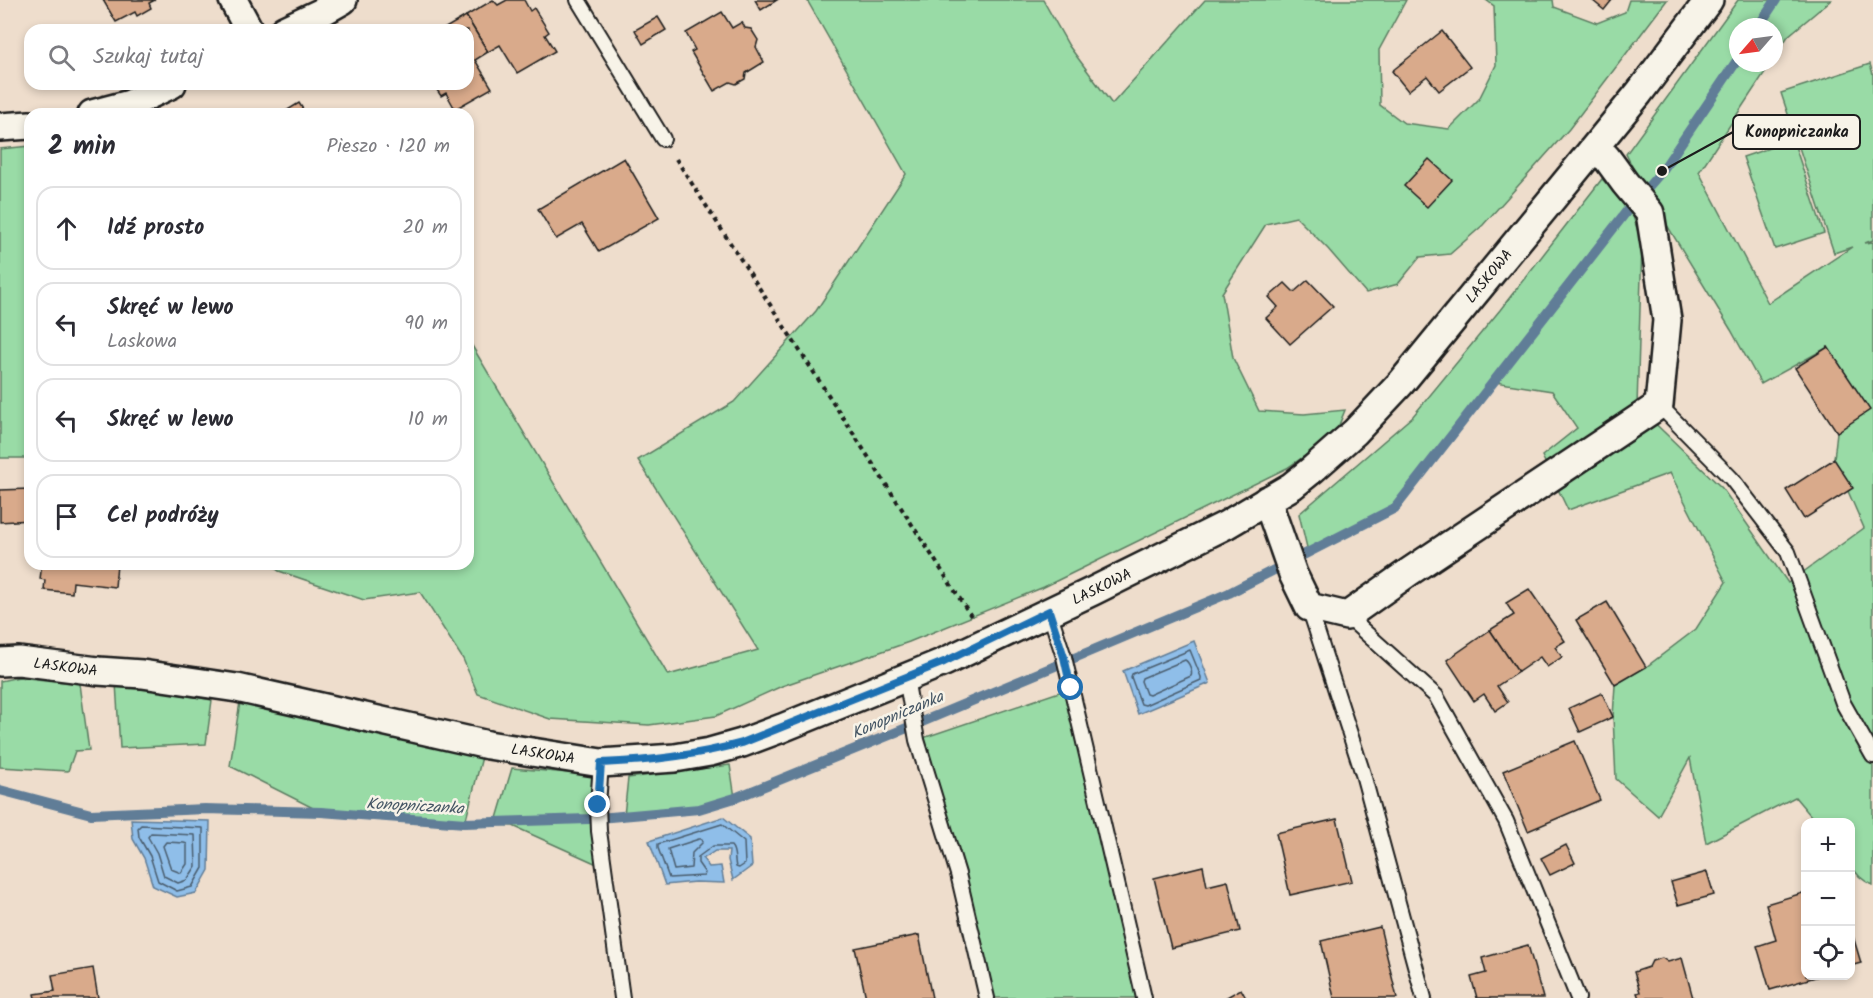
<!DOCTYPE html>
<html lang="pl">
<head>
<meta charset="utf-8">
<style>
  :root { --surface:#fff; --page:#f7f7f7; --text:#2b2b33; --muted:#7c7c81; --line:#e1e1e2 }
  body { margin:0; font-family:Kalam,sans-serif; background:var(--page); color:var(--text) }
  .controls { position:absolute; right:18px; bottom:18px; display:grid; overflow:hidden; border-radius:12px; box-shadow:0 3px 9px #0003 }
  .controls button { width:54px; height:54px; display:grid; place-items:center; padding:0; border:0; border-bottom:2px solid var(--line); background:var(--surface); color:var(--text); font:30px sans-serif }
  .compass { position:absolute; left:1729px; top:18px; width:54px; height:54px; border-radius:50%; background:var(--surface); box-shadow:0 3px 9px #0003; rotate:242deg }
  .stop { position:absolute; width:18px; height:18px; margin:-14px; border:4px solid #1f6fb2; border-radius:50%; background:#fff }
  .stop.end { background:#1f6fb2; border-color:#fff; box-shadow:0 2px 6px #0008 }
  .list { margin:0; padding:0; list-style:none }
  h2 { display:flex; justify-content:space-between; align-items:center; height:78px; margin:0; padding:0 24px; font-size:26px }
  h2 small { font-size:20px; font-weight:400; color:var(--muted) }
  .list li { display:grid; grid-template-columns:39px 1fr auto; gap:18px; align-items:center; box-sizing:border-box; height:84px; margin:0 12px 12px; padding:0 12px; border:2px solid var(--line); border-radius:18px }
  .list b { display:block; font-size:22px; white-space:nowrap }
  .list p { margin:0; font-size:20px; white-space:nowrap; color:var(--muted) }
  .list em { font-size:20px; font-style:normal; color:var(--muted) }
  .icon { flex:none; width:33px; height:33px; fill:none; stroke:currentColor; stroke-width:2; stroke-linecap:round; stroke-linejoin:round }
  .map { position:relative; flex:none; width:1873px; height:998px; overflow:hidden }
  .search { position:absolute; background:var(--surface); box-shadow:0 3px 9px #0003; left:24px; top:24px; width:450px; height:66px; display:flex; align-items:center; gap:15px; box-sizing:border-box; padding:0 21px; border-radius:18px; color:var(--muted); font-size:22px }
  .panel { position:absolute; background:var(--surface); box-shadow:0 3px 9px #0003; left:24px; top:108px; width:450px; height:462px; border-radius:18px }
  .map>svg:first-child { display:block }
</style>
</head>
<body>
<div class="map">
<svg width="1873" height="998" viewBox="0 0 1873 998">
  <rect width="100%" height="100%" fill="#edc"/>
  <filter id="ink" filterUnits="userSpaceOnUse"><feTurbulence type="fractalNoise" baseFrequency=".0167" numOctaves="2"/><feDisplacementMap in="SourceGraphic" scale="12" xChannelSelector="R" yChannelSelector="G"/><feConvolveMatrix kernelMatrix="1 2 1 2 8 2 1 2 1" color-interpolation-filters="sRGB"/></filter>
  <g filter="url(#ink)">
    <!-- green -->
    <g fill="#99dba6" stroke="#5a7c61" stroke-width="1.5">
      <path d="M 807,0 L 1043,0 L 1069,46 L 1112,104 L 1205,0 L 1406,0 L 1379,50 L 1380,105 L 1404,123 L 1449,129 L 1479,99 L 1496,65 L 1494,6 L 1486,0 L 1553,0 L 1554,7 L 1597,23 L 1625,12 L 1629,0 L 1667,0 L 1569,129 L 1483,225 L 1450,254 L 1420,257 L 1398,284 L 1366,293 L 1328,249 L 1296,217 L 1266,224 L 1222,293 L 1233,358 L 1259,411 L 1304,414 L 1345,410 L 1335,435 L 1287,468 L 1044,587 L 909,642 L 782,686 L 716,716 L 649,725 L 550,719 L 478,694 L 463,659 L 420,592 L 364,600 L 279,571 L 269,564 L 468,564 L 468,339 L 668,675 L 758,650 L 638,460 L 734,402 L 816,311 L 906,174 Z"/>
      <path d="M 1738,0 L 1831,0 L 1788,36 L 1774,58 L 1774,27 L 1738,27 L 1738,63 L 1771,63 L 1699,172 L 1768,303 L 1852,247 L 1834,253 L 1781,93 L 1870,64 L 1873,74 L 1873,240 L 1865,243 L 1873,242 L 1873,885 C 1843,873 1851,849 1850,822 L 1816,822 L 1795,797 L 1706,843 L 1690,758 L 1658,816 L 1616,779 L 1613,717 L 1615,685 L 1646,667 L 1696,629 L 1726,582 L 1670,473 L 1568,510 L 1542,456 L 1577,428 L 1552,391 L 1495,382 L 1395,508 L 1308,552 L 1299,514 L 1413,416 L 1500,310 L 1602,179 L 1630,207 L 1642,244 L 1637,406 L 1722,488 L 1788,583 L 1864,528 L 1834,459 L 1837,432 L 1869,410 L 1828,347 L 1761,384 L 1731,330 L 1637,176 L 1626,154 Z"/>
      <path d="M 1793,140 L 1824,233 L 1775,249 L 1743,157 Z"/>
      <path d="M 30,146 L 30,458 L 0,458 L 0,149 Z"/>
      <path d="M 19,677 L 80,684 L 89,750 L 75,751 L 68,771 L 0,767 L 0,681 Z"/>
      <path d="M 116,683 L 212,700 L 206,744 L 120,748 Z"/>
      <path d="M 1071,688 L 1141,998 L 984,998 L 917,740 Z"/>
      <path d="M 240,702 L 482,757 L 465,823 L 321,812 L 230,766 Z"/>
      <path d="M 730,765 L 735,798 L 699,809 L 624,816 L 628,778 Z"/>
      <path d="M 512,768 L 603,776 L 597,864 L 513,826 L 495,825 Z"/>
    </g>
    <!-- water -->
    <g fill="#8fbee9" stroke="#617d97" stroke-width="1.5">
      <path d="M 1194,641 L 1210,683 L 1138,714 L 1123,671 Z"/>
      <path d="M 723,817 L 750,839 L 752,866 L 733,880 L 728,860 L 729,851 L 715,851 L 703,859 L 709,867 L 721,866 L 724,883 L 695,882 L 665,885 L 649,841 Z"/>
      <path d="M 131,819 L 210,821 L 209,870 L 196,893 L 177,897 L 153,886 L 144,858 L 133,839 Z"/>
    </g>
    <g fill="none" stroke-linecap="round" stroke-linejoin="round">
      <!-- shore -->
      <g stroke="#4a5d6e" stroke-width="1.5">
        <path d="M 1190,650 L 1201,677 L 1201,680 L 1145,705 L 1141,704 L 1131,677 L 1132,674 Z"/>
        <path d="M 1185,660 C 1189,662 1193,672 1191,676 L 1149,695 L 1146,694 L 1141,681 L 1142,678 Z"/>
        <path d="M 722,824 L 744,842 L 745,864 L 739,868 L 736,867 C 734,860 736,851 731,846 L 713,846 L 698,857 L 698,863 L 705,873 L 704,876 L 669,878 L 658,848 L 658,844 Z"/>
        <path d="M 141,825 L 203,828 L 203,868 L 192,887 L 177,891 L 158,881 L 150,856 L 139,837 L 138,828 Z"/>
        <path d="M 151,833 L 195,835 L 196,866 L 187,880 L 178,883 L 164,876 L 157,853 L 148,837 Z"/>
        <path d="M 699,839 L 702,839 L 703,842 L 692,853 L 691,868 L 674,870 L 668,849 Z"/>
        <path d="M 166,842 L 184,843 L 187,844 L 187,864 L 181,873 L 171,869 L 163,846 Z"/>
      </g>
      <!-- stream -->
      <g stroke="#617d97" stroke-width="10">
        <path d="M 1758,27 L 1776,0"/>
        <path d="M 1649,186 L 1662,171 L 1738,59"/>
        <path d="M 0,790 L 91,814 L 205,809 L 321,812 L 465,823 L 588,819 L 699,809 L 735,798 L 924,721 L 1229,593 L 1395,508 L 1630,207"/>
      </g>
    </g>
    <!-- building -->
    <g fill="#d9aa8b" stroke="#1c1c1c" stroke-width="1.5">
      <path d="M 103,0 L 155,0 L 149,3 L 151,8 L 137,16 L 135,12 L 116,22 Z"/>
      <path d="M 493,0 L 498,5 L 507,0 L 524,0 L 530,11 L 534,8 L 549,32 L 545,35 L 555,51 L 517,73 L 500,45 L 488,52 L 466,16 Z"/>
      <path d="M 755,0 L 777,0 L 761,10 Z"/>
      <path d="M 1592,0 L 1612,0 L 1604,10 Z"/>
      <path d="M 722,12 L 732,28 L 742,22 L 745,28 L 751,29 L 758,40 L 756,47 L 764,62 L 746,73 L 745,79 L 736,84 L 730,82 L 714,91 L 691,52 L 695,50 L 686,33 Z"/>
      <path d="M 466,16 L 488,52 L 475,60 L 492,88 L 455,109 L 446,93 L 441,96 L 433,84 L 468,84 L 468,30 L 442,30 Z"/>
      <path d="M 658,17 L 666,30 L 643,44 L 635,30 Z"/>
      <path d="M 1442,31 L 1470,67 L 1439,91 L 1427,76 L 1408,91 L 1392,71 Z"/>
      <path d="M 299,103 L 306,114 L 281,114 Z"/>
      <path d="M 624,158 L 659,218 L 599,252 L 582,224 L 556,239 L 538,209 Z"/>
      <path d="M 1429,159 L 1452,180 L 1427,207 L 1404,186 Z"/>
      <path d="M 1308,280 L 1333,306 L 1290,344 L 1266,318 L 1278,307 L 1269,297 L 1285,283 L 1294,292 Z"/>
      <path d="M 1828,347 L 1870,410 L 1837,432 L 1795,368 Z"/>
      <path d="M 1834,459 L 1853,488 L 1804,519 L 1786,490 Z"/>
      <path d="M 30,489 L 30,520 L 0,522 L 0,490 Z"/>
      <path d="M 42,564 L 117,564 L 115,587 L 73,582 L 72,593 L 44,590 L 45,580 L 40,579 Z"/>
      <path d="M 1529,589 L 1565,641 L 1555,647 L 1562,657 L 1547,667 L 1540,657 L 1518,672 L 1490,630 L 1514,615 L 1506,603 Z"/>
      <path d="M 1607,602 L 1646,667 L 1615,685 L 1576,620 Z"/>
      <path d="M 1490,630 L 1518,672 L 1497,686 L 1508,702 L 1495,711 L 1484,694 L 1474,701 L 1447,660 Z"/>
      <path d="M 1602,693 L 1613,717 L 1580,732 L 1569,708 Z"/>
      <path d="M 1575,741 L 1600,800 L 1528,831 L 1503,771 Z"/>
      <path d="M 1337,819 L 1352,881 L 1290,895 L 1276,833 Z"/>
      <path d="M 1566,845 L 1575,863 L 1550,875 L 1541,858 Z"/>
      <path d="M 1203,866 L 1207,886 L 1228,881 L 1240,931 L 1171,948 L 1154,878 Z"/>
      <path d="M 1707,872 L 1714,895 L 1678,905 L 1671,882 Z"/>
      <path d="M 1806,892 L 1806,976 L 1819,976 L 1770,990 L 1757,946 L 1776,940 L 1766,904 Z"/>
      <path d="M 1850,926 L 1861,963 L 1850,966 Z"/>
      <path d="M 1380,927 L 1397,998 L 1334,998 L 1321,941 Z"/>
      <path d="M 919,935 L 932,998 L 866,998 L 855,948 Z"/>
      <path d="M 1528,945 L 1543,998 L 1477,998 L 1471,977 L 1486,973 L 1482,958 Z"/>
      <path d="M 1662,958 L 1668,962 L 1682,958 L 1693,998 L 1639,998 L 1637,993 L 1640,992 L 1634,972 L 1649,967 L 1652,961 Z"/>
      <path d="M 93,968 L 98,998 L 35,998 L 34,994 L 55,991 L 52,975 Z"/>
      <path d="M 1241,989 L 1246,998 L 1225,998 Z"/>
    </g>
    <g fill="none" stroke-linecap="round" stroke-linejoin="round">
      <defs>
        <g id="lane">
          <path d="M 578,0 L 663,139"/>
          <path d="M 1659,405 L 1731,478 L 1788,552 L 1843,703 L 1873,756"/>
          <path d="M 1309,607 L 1363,774 L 1424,998"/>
          <path d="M 1049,611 L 1064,657 L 1144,998"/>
          <path d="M 1347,616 L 1436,696 L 1506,821 L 1578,998"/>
          <path d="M 906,678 L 917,740 L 958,874 L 987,998"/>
          <path d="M 601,763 L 598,805 L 599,831 L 622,998"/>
        </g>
        <g id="street">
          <path d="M 233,0 L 249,30"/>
          <path d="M 284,30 L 320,13 L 343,0"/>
          <path d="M 92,114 L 130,104 L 172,84"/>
          <path d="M 0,127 L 30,125"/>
          <path d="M 1267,500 L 1293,574 L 1309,607 L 1347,616 L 1409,572 L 1659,405 L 1667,320 L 1650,213 L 1625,183 L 1606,157 L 1592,151"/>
          <path id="s1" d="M 0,662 L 19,661 L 98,671 L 142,674 L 237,688 L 488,745 L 601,763 L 675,758 L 710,752 L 742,743 L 782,728 L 944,662 L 1093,591 L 1226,525 L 1292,486 L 1313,469 L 1355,432 L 1401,383 L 1639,93 L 1709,0"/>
        </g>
      </defs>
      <!-- lane casing -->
      <use href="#lane" stroke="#1c1c1c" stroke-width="18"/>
      <!-- street casing -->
      <use href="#street" stroke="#1c1c1c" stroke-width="32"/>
      <!-- path -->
      <path stroke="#1c1c1c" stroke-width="4" stroke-dasharray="4.5 4.5" stroke-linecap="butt" d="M 676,159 L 971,616"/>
      <!-- lane -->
      <use href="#lane" stroke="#f7f3e8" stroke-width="14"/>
      <!-- street -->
      <use href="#street" stroke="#f7f3e8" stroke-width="27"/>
    </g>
  </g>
  <g fill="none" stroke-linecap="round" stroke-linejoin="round" filter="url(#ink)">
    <!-- route -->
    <path stroke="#1f6fb2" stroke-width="8" d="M 598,805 L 601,763 C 650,761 694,756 742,743 L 944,662 L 1049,611 L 1064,657 L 1071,688"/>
  </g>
  <g text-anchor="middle" stroke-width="5" stroke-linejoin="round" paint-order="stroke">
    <!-- street labels -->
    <g font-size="15" fill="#1c1c1c" stroke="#f7f3e8">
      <text dy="5" stroke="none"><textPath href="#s1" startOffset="1650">LASKOWA</textPath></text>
      <text dy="5" stroke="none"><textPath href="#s1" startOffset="1146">LASKOWA</textPath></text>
      <text dy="5" stroke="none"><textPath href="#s1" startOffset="66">LASKOWA</textPath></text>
      <text dy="5" stroke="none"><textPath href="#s1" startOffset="552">LASKOWA</textPath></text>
    </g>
    <!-- water labels -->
    <g font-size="16" font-style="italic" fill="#445564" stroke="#f7f3e8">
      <text transform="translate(897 714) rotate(-23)" y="6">Konopniczanka</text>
      <text transform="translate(415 805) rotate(3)" y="6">Konopniczanka</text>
    </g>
  </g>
  <!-- callouts -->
  <path fill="none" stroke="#1c1c1c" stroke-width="2" d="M1662 171L1733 132"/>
  <circle fill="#1c1c1c" stroke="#f7f3e8" stroke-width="2" cx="1662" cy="171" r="6"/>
  <rect fill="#f7f3e8" stroke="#1c1c1c" stroke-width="2" x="1733" y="115" width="127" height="34" rx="6"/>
  <g font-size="16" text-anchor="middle" font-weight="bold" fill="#1c1c1c">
    <text x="1797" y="137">Konopniczanka</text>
  </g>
</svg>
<div class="controls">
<button>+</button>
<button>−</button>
<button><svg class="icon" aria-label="locate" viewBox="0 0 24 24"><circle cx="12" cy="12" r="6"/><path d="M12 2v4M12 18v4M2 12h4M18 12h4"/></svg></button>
</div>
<svg class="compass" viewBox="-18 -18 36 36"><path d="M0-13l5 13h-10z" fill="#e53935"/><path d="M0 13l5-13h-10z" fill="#7c7c81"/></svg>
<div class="stop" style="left:1071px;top:688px"></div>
<div class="stop end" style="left:598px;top:805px"></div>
<div class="search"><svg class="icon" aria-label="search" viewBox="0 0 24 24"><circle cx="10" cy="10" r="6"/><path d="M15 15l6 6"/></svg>Szukaj tutaj</div>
<section class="panel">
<h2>2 min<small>Pieszo · 120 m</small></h2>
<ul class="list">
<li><svg class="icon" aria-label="ahead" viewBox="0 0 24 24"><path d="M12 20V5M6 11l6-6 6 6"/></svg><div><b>Idź prosto</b></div><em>20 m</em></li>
<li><svg class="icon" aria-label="left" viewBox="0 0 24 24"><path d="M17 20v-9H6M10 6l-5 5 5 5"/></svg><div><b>Skręć w lewo</b><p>Laskowa</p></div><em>90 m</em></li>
<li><svg class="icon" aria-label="left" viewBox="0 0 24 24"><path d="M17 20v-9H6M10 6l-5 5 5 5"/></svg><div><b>Skręć w lewo</b></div><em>10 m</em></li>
<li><svg class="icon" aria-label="arrive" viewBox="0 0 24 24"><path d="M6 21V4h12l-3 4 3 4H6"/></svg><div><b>Cel podróży</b></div></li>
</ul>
</section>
</div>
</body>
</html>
